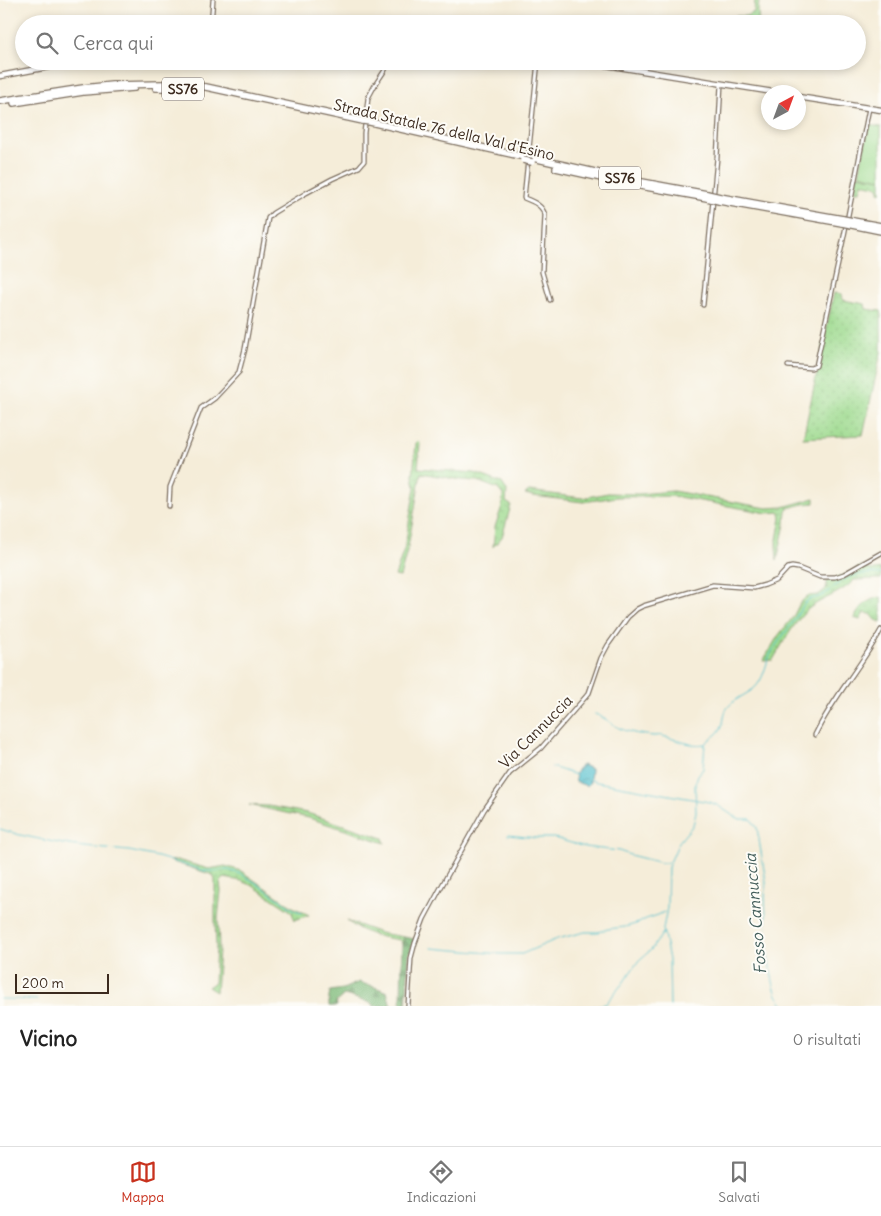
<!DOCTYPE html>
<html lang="it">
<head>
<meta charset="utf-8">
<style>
  :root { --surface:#fff; --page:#f2f2f2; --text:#222; --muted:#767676; --line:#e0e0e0; --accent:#c8321e }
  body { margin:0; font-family:Delius,sans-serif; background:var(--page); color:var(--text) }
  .compass { position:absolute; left:761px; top:85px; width:45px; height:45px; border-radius:50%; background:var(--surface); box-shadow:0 2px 8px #0003; rotate:41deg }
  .scale { position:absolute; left:15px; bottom:12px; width:94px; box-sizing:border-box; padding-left:5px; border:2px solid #3b2a1e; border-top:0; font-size:14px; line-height:18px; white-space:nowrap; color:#3b2a1e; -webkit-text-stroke:4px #fdfcf7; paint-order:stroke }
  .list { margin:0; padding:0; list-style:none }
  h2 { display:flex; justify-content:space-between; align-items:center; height:65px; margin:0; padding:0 20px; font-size:21px }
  h2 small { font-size:16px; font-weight:400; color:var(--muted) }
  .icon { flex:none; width:28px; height:28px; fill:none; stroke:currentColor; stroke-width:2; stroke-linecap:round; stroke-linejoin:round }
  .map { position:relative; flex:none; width:881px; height:1006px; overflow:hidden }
  .search { position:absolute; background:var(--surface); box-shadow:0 2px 8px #0003; left:15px; right:15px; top:15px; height:55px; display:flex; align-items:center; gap:12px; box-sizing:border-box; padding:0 18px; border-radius:28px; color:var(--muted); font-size:19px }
  .sheet { height:140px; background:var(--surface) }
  nav { display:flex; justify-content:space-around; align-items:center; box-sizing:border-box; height:70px; border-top:1px solid var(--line); background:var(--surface); font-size:14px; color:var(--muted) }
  nav a { display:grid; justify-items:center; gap:2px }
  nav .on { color:var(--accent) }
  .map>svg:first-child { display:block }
</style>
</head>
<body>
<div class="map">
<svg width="881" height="1006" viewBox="0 0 881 1006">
  <defs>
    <pattern id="grass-dots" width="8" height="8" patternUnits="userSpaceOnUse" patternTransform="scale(1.25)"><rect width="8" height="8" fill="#9dda8e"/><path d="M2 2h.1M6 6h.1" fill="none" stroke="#88bb7a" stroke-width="1.8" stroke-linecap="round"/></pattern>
    <pattern id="forest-firs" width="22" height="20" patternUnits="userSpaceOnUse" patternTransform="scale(1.25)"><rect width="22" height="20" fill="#7eba79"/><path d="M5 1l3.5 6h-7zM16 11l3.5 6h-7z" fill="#689763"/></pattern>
    <pattern id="water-waves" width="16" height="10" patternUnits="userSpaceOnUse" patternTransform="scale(1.25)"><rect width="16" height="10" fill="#54c0cd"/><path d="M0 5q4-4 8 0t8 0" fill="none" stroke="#479ca6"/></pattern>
  </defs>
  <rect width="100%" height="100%" fill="#fdfcf7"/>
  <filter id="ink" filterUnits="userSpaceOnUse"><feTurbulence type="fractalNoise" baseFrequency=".02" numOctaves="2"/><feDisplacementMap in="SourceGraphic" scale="10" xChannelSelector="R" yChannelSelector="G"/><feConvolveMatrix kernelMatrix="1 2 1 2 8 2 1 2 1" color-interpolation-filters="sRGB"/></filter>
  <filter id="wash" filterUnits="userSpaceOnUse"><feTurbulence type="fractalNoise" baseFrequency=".0096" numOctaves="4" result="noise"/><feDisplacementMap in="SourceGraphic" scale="20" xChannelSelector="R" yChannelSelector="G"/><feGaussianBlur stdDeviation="1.12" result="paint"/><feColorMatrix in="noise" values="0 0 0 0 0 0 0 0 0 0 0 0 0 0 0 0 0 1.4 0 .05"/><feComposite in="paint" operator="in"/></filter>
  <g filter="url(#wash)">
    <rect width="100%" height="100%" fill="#f5edd9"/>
    <!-- grass -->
    <g fill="url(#grass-dots)" stroke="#6c8256">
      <path d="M 755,0 L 759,2 L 758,11 L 759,24 L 737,24 L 735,16 L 746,16 L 754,12 Z"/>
      <path d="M 857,175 L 881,179 L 881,193 L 879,192 L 879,187 L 862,183 L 860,191 L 855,191 Z"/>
      <path d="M 834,293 L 842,294 L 843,300 L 865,304 L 866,309 L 881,311 L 881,352 L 863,435 L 803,438 Z"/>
      <path d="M 418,441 L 420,444 L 418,468 L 475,473 L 502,483 L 507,491 L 506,502 L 511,505 L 502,537 L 493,547 L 495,527 L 502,506 L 503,495 L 498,489 L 477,481 L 461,480 L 421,473 L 408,547 L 400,577 L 395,576 L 405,546 L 415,487 L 413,476 L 416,443 Z"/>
      <path d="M 529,491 L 582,498 L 608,493 L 638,494 L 673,491 L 767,508 L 783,507 L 815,498 L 815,503 L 804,504 L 788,508 L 786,511 L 785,524 L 777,561 L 776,545 L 781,518 L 780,512 L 767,513 L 673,496 L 617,497 L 583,502 L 533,496 L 525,494 Z"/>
      <path d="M 862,566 C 869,570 873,571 881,569 L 881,579 C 871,579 863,580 854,580 C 842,593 825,597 811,607 C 798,616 781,646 773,660 L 763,661 L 778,636 L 793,617 L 800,603 L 807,596 L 818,595 L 826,589 L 827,580 L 844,575 Z"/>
      <path d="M 881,597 L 881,622 L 876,620 L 871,614 L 864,613 L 860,620 L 854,618 C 861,607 867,599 881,597 Z"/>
      <path d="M 249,805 L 268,806 L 307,813 L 383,838 L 385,843 L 309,818 Z"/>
      <path d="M 177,860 L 209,869 L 225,866 L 241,871 L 293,907 L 309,915 L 295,920 L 291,911 L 253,886 L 242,881 L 224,878 L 220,883 L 221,891 L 218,918 L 219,949 L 216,992 L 208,987 L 214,983 L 216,946 L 215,922 L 215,880 L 213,875 L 170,861 Z"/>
      <path d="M 347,921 L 380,933 L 404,937 L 402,944 L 400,940 C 379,937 364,934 347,921 Z"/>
    </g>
    <!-- forest -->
    <g fill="url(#forest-firs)" stroke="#5c724c">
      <path d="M 404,937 L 414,939 L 409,955 L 406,1006 L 398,1006 L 401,1006 L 402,944 Z"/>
      <path d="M 359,982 C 369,986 378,987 387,992 L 391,1006 L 373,1006 L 371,1003 C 362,1001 354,997 344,995 L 336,1002 L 337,1006 L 329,1006 L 329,997 L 330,991 L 343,989 Z"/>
    </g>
    <!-- pitch -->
    <path fill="#9dda8e" stroke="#6c8256" d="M 869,125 L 881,127 L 881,179 L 859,174 Z"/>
    <!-- water -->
    <path fill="url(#water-waves)" stroke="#487576" d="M 583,765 L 591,769 L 590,782 L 587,786 L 576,782 C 574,775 576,768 583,765 Z"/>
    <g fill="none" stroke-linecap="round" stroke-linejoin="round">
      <!-- stream -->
      <g stroke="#54c0cd" stroke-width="1">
        <path d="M 595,714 C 606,718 610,723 619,728 C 630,733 643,735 654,736 C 657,736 660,735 662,736 C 677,739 690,747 705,744"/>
        <path d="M 552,767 L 576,775"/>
        <path d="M 589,779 L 597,782 L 709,802 L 717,805 L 732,815 L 740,819 L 751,819 L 757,828 L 766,882 L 765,897 L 768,958 L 774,986 L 777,995 L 784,1006"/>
        <path d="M 0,829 L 20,835 L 63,844 L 84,847 L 129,851 L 158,857 L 205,871 L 216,871 L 228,870 L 241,874 L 256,883 L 293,909 L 302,913"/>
        <path d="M 508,835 L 537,838 L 554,838 L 585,847 L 619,851 L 630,855 L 662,863 L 668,863"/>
        <path d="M 431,948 L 501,954 L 522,954 L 557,939 L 585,932 L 598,932 L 608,929 L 625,927 L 639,923 L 646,919 L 658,915 L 664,912"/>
        <path d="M 0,999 L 37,1000"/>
        <path d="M 595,1006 L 604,1004"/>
        <path d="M 604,1006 L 623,983 L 639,960 L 651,950 L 663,933"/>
        <path d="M 670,1006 L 669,960 L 663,929 L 667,908 L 668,867 L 679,842 L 693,825 L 696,813 L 695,784 L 698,775 L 703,769 L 705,744 C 710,738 718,735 721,728 C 725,721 723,713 728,707 C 736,697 752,693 758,684 C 765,674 766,663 771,653 C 777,643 784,634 791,625 C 796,618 800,609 806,602 C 810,597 817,599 823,595 C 830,591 836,584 844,580 C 855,573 868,573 881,574"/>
      </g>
    </g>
  </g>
  <g filter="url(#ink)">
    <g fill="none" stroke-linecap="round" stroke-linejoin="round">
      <defs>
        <g id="minor">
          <path d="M 211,24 L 213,0"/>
          <path d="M 538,61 L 524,198 C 534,202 542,205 545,215 L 542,272 L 550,300"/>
          <path d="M 703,305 L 717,158 L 721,84"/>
          <path d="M 788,366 L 811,368 L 816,366 L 844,236 L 869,108"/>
          <path d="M 169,506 L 170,487 L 201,408 L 215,398 L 239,372 L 245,349 L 268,218 L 273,213 L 306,193 L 332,179 L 359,167 L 364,161 L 364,133 L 368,98 L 375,85 L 385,70 L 388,61"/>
          <path d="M 815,735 C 833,697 861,667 881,630"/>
          <path d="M 408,1006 L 411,958 L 415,943 L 424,919 L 446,878 L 484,810 L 510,773 L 541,748 L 589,693 L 601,658 L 608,645 L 628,617 L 637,609 L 643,606 L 713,585 L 754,588 L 765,585 L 777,580 L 788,568 L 792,567 L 798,568 L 820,577 L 835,577 L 844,574 L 881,553"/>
        </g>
        <g id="secondary">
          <path d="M 552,61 L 606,65 L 773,92"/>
          <path d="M 0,76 L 80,61"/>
          <path d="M 798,97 L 881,110"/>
        </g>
        <g id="trunk">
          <path d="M 156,88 L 177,88"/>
          <path d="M 0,101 L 83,88 L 112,85 L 163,84 L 206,87 L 363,121"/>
          <path d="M 14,103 L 83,92 L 134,88"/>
          <path d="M 370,122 L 524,157"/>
          <path d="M 533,158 L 626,179 L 707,194"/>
          <path d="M 556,168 L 624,183 L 707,198"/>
          <path d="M 720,197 L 843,219"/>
          <path d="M 719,201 L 842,223"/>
          <path d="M 853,221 L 881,226"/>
          <path d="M 852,225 L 881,231"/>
        </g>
      </defs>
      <!-- minor casing -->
      <use href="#minor" stroke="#7c6e5f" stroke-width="5.5"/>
      <!-- secondary casing -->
      <use href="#secondary" stroke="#7c6e5f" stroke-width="7"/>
      <!-- trunk casing -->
      <use href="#trunk" stroke="#7c6e5f" stroke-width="8"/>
      <!-- minor -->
      <use href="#minor" stroke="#fff" stroke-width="3"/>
      <!-- secondary -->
      <use href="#secondary" stroke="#fff" stroke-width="4.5"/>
      <!-- trunk -->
      <use href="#trunk" stroke="#fff" stroke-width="5.5"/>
      <defs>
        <g id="trunk-bridge">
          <path d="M 363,121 L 370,122"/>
          <path d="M 523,160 L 532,162"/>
          <path d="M 707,194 L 720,197"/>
          <path d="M 707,198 L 719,201"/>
          <path d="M 843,219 L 853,221"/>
          <path d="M 842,223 L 852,225"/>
        </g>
      </defs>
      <!-- trunk-bridge casing -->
      <use href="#trunk-bridge" stroke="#7c6e5f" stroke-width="8" stroke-linecap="butt"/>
      <!-- trunk-bridge -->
      <use href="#trunk-bridge" stroke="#fff" stroke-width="5.5"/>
    </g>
  </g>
  <g text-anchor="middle" stroke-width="4" stroke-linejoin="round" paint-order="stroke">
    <!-- shield labels -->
    <g fill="#fdfcf7" stroke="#75695f" stroke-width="1">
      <rect x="162" y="77.5" width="42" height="23" rx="4"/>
      <rect x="599" y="166.5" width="42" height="23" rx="4"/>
    </g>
    <g font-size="14" font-weight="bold" fill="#3b2a1e">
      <text x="183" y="94">SS76</text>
      <text x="620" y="183">SS76</text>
    </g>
    <!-- street labels -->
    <g font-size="15" fill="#3b2a1e" stroke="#fdfcf7">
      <text transform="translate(444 130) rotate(13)" y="5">Strada Statale 76 della Val d'Esino</text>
      <text transform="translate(536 732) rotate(-45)" y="5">Via Cannuccia</text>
    </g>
    <!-- water labels -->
    <g font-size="16" font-style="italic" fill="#445e5b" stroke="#fdfcf7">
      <text transform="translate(755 914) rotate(-95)" y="6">Fosso Cannuccia</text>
    </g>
  </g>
</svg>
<svg class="compass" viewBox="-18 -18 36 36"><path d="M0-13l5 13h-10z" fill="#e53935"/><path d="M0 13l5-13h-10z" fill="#767676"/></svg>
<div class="scale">200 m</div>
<div class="search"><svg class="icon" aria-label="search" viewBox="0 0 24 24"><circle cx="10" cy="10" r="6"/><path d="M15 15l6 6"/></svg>Cerca qui</div>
</div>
<section class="sheet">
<h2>Vicino<small>0 risultati</small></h2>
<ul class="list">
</ul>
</section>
<nav>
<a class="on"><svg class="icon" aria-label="map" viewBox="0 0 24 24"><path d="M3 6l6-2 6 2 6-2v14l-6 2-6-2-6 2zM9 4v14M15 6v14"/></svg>Mappa</a>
<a><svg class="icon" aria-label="directions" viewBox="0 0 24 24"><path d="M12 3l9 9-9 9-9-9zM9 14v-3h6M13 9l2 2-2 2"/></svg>Indicazioni</a>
<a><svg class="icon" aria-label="saved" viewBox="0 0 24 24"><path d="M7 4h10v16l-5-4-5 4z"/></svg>Salvati</a>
</nav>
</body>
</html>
